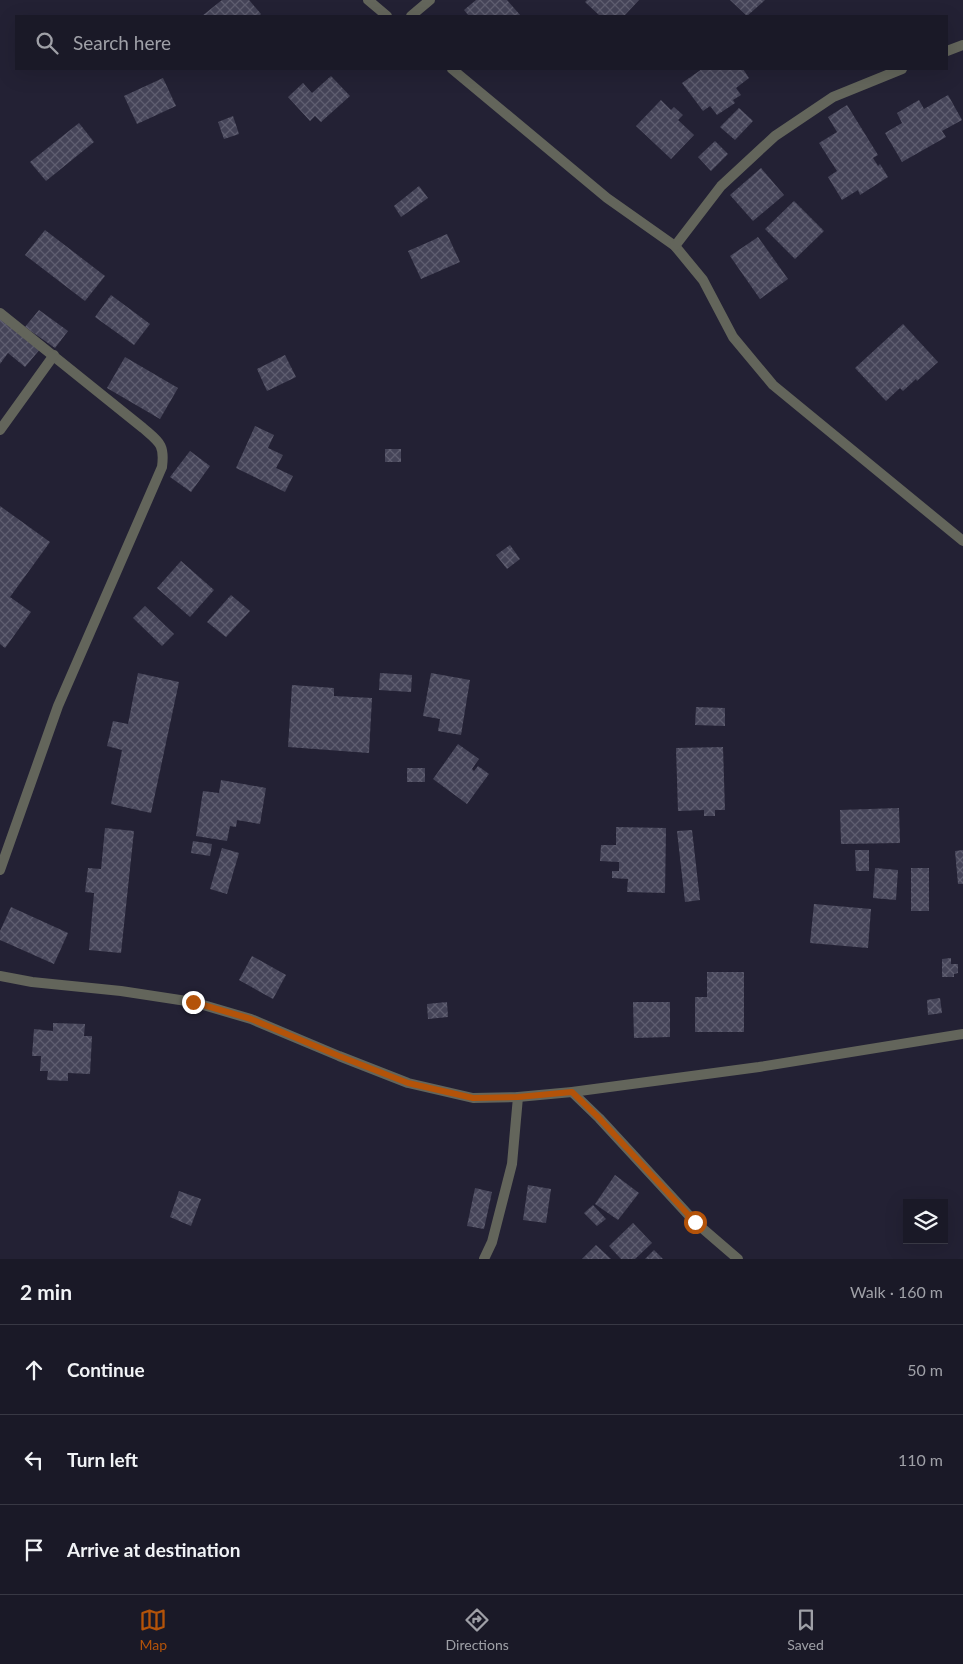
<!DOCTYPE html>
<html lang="en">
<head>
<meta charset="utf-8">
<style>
  :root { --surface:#1a1927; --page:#272633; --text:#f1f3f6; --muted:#9fa0a7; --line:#383844; --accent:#b45309 }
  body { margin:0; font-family:Lato,sans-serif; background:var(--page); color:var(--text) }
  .controls { position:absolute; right:15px; bottom:15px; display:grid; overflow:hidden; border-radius:0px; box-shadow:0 5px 20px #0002 }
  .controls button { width:45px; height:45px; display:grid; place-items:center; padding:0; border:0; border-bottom:1px solid var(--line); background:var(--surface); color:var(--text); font:25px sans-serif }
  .stop { position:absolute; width:15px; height:15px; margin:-11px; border:4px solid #b45309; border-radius:50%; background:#fff }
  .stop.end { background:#b45309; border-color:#fff; box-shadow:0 1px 5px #0008 }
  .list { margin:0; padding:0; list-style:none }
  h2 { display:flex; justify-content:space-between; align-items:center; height:65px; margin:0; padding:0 20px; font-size:21px }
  h2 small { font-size:16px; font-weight:400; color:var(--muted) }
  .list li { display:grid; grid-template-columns:32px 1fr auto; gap:15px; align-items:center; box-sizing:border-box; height:90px; padding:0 20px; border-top:1px solid var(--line) }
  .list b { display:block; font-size:19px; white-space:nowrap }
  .list em { font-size:16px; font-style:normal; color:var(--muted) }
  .icon { flex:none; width:28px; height:28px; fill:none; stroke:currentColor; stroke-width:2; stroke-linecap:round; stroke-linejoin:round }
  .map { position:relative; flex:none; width:963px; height:1259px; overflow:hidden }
  .search { position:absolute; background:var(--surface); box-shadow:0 5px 20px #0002; left:15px; right:15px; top:15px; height:55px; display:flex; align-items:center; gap:12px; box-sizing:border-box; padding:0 18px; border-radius:0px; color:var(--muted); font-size:19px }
  .sheet { height:335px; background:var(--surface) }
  nav { display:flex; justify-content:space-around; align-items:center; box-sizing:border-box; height:70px; border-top:1px solid var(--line); background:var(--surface); font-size:14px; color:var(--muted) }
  nav a { display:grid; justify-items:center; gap:2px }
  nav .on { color:var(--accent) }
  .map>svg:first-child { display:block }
</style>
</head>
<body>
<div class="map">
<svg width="963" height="1259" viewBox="0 0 963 1259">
  <defs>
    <pattern id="building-cross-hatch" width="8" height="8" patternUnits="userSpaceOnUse" patternTransform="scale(1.25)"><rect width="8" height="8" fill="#454458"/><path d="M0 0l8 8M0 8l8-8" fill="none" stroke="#5f5e70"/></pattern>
  </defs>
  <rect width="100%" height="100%" fill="#232134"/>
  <!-- building -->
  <g fill="url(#building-cross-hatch)">
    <path d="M 222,0 L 249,0 L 261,14 L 259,16 L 202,16 Z"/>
    <path d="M 476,0 L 507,0 L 521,16 L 469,16 L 464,10 Z"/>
    <path d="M 587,0 L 639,0 L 624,16 L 597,16 L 599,15 L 585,2 Z"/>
    <path d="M 730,0 L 765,0 L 747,16 Z"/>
    <path d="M 702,69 L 743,69 L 749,78 L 736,88 L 741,95 L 733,100 L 735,103 L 717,115 L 710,106 L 703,111 L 682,83 Z"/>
    <path d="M 331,76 L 350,96 L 321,122 L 315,116 L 310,121 L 288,97 L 303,83 L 312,93 Z"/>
    <path d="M 163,78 L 176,106 L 137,124 L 124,96 Z"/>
    <path d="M 948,95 L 962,120 L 942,131 L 946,137 L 902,162 L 885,133 L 902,123 L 897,113 L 919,100 L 924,109 Z"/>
    <path d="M 661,100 L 671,110 L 674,107 L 683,115 L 678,120 L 694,135 L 671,159 L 636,126 Z"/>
    <path d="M 847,105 L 878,155 L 873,158 L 878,166 L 880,164 L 888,177 L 860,195 L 858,190 L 842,200 L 828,177 L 837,171 L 819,143 L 837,132 L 828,117 Z"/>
    <path d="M 739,108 L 753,121 L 735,140 L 720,127 Z"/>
    <path d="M 233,116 L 239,134 L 224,139 L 218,122 Z"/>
    <path d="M 79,123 L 94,142 L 46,181 L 30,162 Z"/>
    <path d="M 715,141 L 728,154 L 711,171 L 698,157 Z"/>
    <path d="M 761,168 L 784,195 L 753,221 L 730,195 Z"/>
    <path d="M 419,186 L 428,198 L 401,217 L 394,206 Z"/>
    <path d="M 794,201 L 824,231 L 795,259 L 765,229 Z"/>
    <path d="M 45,230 L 105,276 L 85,301 L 25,255 Z"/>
    <path d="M 447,234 L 460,262 L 421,279 L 408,251 Z"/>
    <path d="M 758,237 L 788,279 L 760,299 L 730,256 Z"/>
    <path d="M 111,295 L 150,324 L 134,345 L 95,317 Z"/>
    <path d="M 39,310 L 68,331 L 55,348 L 25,327 Z"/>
    <path d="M 0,315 L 41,348 L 25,367 L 8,353 L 0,364 Z"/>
    <path d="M 903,324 L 938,362 L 917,381 L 916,379 L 903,391 L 900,388 L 886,401 L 855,368 Z"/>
    <path d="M 285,355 L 296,377 L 267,391 L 257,369 Z"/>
    <path d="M 125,357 L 178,388 L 160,419 L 107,388 Z"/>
    <path d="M 255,426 L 274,435 L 268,448 L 283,455 L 276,468 L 293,476 L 285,492 L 236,468 Z"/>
    <rect x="385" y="449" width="16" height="13"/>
    <path d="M 190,451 L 210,466 L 191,492 L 170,477 Z"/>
    <path d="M 0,506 L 50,542 L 10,597 L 31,612 L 5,648 L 0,644 Z"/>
    <path d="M 510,545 L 520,559 L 507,569 L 496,555 Z"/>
    <path d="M 181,561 L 214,590 L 190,617 L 157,588 Z"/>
    <path d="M 231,595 L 250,611 L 226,637 L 207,622 Z"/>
    <path d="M 145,606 L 174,634 L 162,646 L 133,618 Z"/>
    <path d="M 138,673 L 179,682 L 151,813 L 111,804 L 122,750 L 107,746 L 113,721 L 128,724 Z"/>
    <path d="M 380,673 L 412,675 L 411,692 L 379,690 Z"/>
    <path d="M 431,673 L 470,680 L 461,735 L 438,731 L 440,719 L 423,716 Z"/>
    <path d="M 292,685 L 334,688 L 334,696 L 372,698 L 369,753 L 288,747 Z"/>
    <path d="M 696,707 L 725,708 L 725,726 L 695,725 Z"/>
    <path d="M 458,744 L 479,759 L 472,769 L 474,771 L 478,766 L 489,774 L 467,804 L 433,779 Z"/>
    <path d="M 723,747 L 725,810 L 715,810 L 715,816 L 704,816 L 704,810 L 678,811 L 676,748 Z"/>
    <rect x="407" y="768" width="18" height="14"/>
    <path d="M 221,780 L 266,788 L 260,824 L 237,820 L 236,827 L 230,826 L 227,841 L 196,836 L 203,791 L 219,793 Z"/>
    <path d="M 899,808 L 900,843 L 841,844 L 840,810 Z"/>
    <path d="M 616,827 L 666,828 L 665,893 L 627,892 L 628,879 L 612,878 L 612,871 L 619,871 L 619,862 L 600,861 L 601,845 L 616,845 Z"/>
    <path d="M 105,828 L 134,831 L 121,953 L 89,950 L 94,893 L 85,892 L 88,868 L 101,869 Z"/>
    <path d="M 692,830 L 700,900 L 685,902 L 677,831 Z"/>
    <path d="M 193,841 L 212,844 L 210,856 L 191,853 Z"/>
    <path d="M 222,848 L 239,853 L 227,894 L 210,889 Z"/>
    <path d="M 855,850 L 869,850 L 869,871 L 856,871 Z"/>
    <path d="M 963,850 L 963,884 L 958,884 L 955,851 Z"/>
    <path d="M 875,868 L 898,870 L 896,900 L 873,898 Z"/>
    <rect x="911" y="868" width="18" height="43"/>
    <path d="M 814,904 L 871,909 L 868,948 L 810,943 Z"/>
    <path d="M 11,907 L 68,933 L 54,964 L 0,940 L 0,931 Z"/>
    <path d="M 252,956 L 286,975 L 273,999 L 239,980 Z"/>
    <path d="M 951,958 L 951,964 L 958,964 L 958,973 L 954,974 L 954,977 L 942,977 L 942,959 Z"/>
    <path d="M 707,972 L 744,972 L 744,1032 L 695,1032 L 695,997 L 707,997 Z"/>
    <path d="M 940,998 L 942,1013 L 928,1015 L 927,1000 Z"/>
    <path d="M 447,1002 L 448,1017 L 428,1019 L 427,1004 Z"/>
    <path d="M 633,1002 L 670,1002 L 670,1037 L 634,1038 Z"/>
    <path d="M 53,1023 L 85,1024 L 84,1036 L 92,1036 L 90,1074 L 68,1073 L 68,1081 L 47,1080 L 48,1071 L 40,1071 L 41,1056 L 32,1056 L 34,1029 L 53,1031 Z"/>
    <path d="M 615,1175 L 639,1193 L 618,1220 L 595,1204 Z"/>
    <path d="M 528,1185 L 551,1189 L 546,1223 L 523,1220 Z"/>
    <path d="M 475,1188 L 492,1192 L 484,1229 L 467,1226 Z"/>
    <path d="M 179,1191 L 201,1199 L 191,1226 L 170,1217 Z"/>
    <path d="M 593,1205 L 606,1219 L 597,1226 L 584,1213 Z"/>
    <path d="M 633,1223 L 652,1243 L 635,1259 L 621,1259 L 609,1246 Z"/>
    <path d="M 596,1245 L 611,1259 L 582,1259 Z"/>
    <path d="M 654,1250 L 663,1259 L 645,1259 Z"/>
  </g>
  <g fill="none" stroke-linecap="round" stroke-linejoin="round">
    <!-- lane -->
    <g stroke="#63655b" stroke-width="10">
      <path d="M 0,313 L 143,428 C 159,442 165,444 162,467 L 58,706 L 0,870"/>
      <path d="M 0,430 L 54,355"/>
    </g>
    <!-- street -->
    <g stroke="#63655b" stroke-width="10">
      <path d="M 368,0 L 387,16"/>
      <path d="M 411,16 L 430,0"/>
      <path d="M 947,51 L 963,45"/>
      <path d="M 452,69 L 607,198 L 675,246 L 703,280 L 733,337 L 773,385 L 963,541"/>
      <path d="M 675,246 L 721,186 L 775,136 L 833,97 L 902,69"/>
      <path d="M 0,976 L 32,982 L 121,991 L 193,1002 L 251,1019 L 339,1056 L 408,1083 L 473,1098 L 518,1097 L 572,1092 L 759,1067 L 963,1034"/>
      <path d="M 572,1092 L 599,1118 L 695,1222 L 738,1259"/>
      <path d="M 484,1259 L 492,1242 L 512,1164 L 518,1097"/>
    </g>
  </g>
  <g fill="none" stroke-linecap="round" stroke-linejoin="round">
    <!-- route -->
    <path stroke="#b45309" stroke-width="6" d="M 193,1002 L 251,1019 L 339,1056 L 408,1083 L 473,1098 L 518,1097 L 572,1092 L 599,1118 L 695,1222"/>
  </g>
</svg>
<div class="controls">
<button><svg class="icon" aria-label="layers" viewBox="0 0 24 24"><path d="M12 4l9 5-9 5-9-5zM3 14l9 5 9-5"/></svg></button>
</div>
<div class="stop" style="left:695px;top:1222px"></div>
<div class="stop end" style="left:193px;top:1002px"></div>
<div class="search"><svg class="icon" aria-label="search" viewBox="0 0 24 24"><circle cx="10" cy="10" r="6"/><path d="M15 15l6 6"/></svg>Search here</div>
</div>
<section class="sheet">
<h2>2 min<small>Walk · 160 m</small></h2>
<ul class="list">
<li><svg class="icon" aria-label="ahead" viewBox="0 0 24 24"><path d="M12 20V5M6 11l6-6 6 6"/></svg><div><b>Continue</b></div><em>50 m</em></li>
<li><svg class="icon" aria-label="left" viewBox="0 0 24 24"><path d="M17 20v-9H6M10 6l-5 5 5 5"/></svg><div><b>Turn left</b></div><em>110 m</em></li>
<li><svg class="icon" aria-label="arrive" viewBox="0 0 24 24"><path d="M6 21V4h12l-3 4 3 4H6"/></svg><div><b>Arrive at destination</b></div></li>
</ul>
</section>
<nav>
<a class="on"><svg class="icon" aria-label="map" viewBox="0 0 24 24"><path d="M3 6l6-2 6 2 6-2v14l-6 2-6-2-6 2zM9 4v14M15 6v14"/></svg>Map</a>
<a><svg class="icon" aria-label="directions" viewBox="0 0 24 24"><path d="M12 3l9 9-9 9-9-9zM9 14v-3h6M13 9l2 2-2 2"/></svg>Directions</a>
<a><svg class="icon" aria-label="saved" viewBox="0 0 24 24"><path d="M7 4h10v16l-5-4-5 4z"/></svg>Saved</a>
</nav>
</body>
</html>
